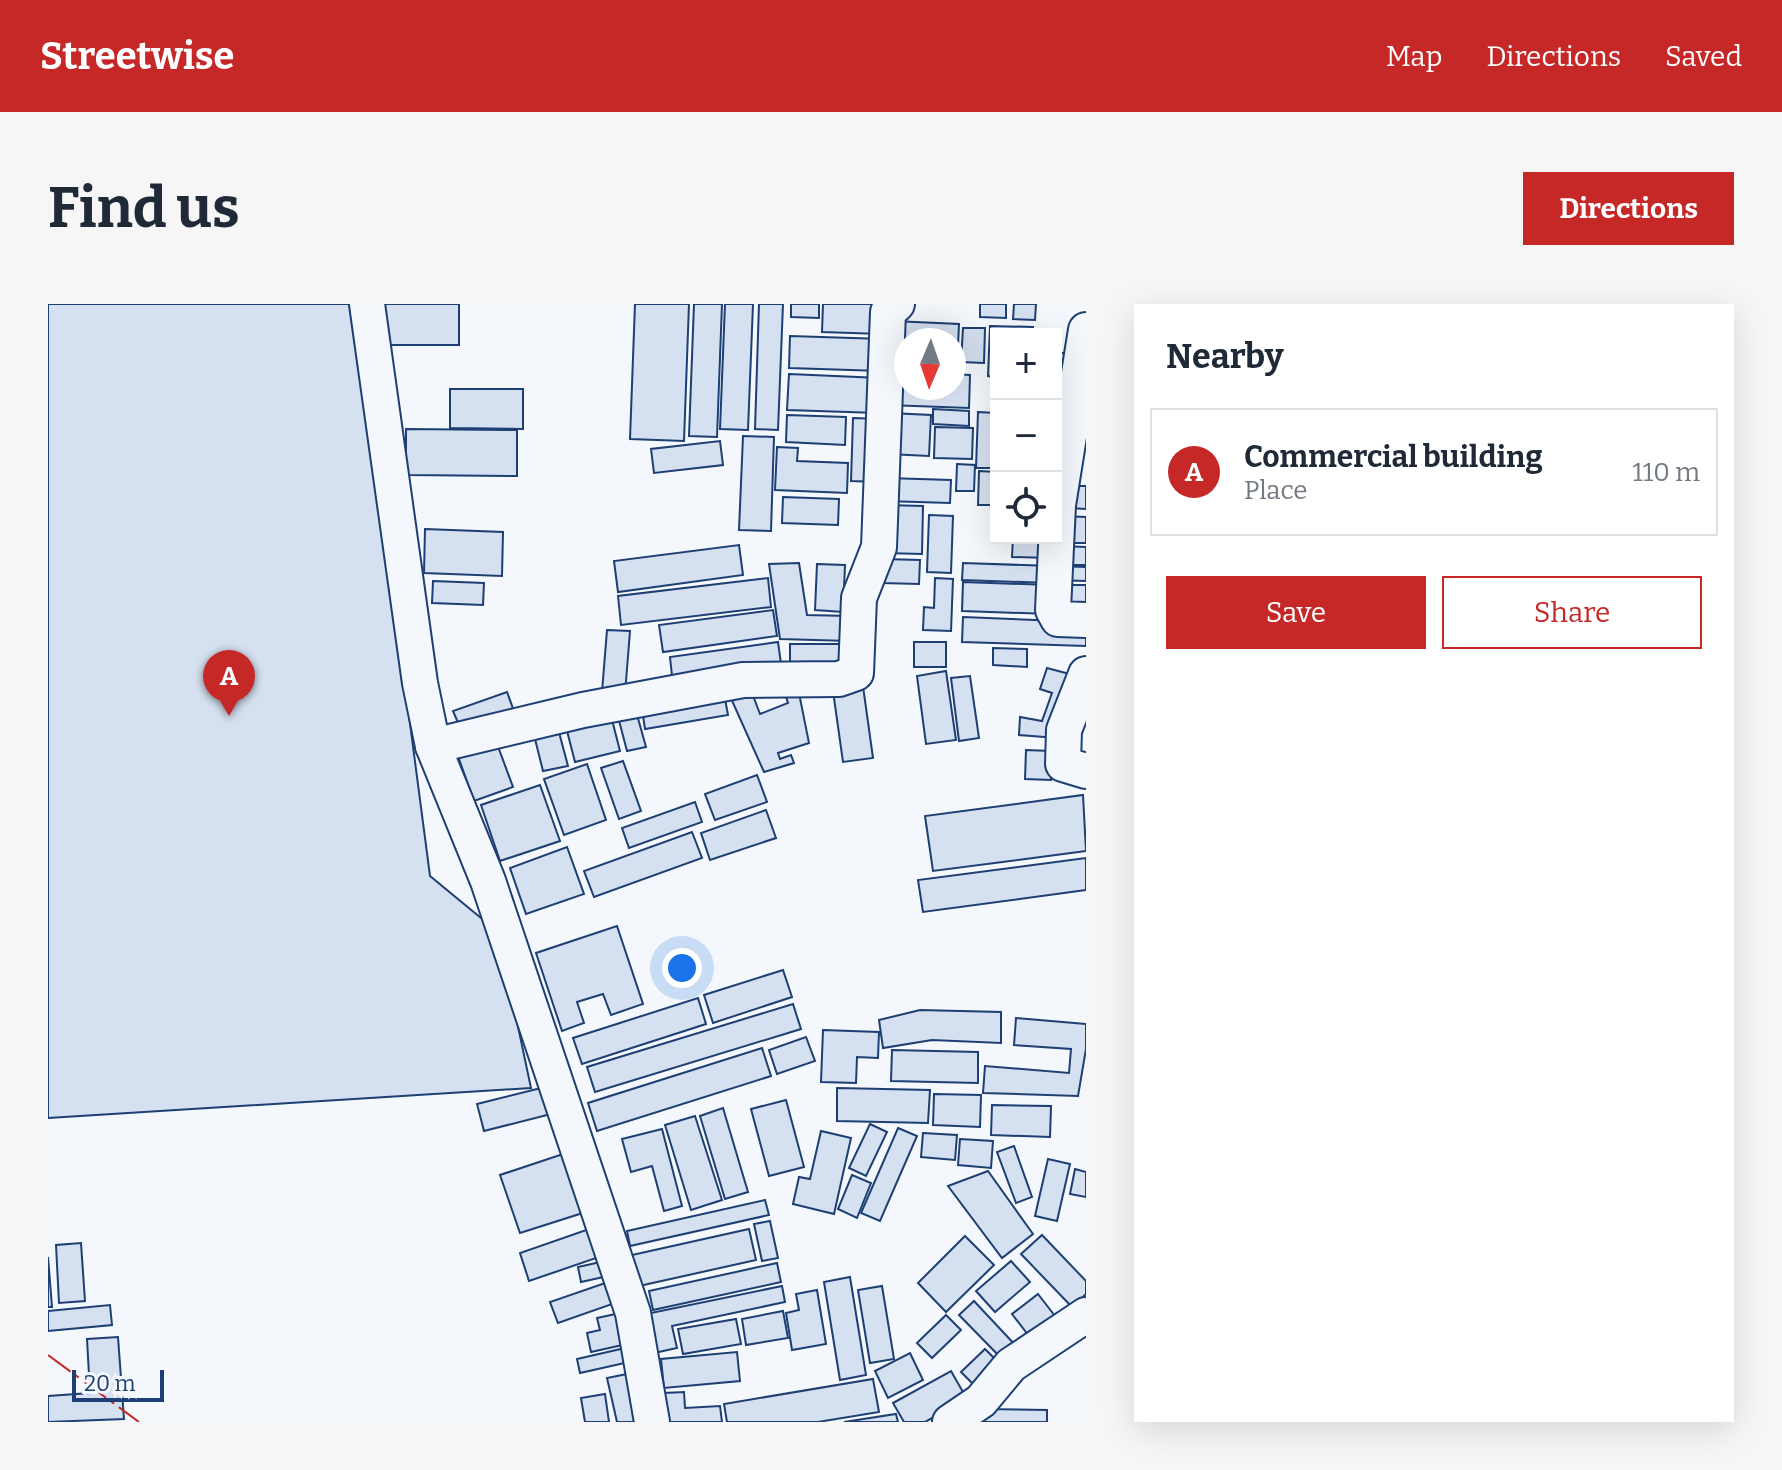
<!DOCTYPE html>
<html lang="en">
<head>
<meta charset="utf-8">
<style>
  :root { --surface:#fff; --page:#f6f6f7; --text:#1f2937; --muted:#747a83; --line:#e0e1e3; --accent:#c62828 }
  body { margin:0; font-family:Bitter,serif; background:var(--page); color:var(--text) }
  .controls { position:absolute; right:24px; top:24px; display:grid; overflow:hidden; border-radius:0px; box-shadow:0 8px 32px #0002 }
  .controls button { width:72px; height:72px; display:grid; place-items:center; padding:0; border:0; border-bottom:2px solid var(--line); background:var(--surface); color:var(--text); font:40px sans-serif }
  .compass { position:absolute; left:846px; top:24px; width:72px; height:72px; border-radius:50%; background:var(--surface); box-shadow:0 8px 32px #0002; rotate:182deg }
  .scale { position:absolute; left:24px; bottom:20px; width:92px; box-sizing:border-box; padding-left:8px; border:4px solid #1d3f73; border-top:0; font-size:22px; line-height:28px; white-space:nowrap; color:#1d3f73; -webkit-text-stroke:6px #f4f7fb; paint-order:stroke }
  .you { position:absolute; left:634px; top:664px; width:28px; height:28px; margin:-20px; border:6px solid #fff; border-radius:50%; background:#1a73e8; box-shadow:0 0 0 12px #1a73e833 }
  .badge { display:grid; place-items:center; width:52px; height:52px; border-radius:50%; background:var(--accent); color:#fff; font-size:26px; font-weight:700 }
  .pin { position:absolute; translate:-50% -66px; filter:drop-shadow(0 2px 4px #0008) }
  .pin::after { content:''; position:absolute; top:42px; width:28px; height:24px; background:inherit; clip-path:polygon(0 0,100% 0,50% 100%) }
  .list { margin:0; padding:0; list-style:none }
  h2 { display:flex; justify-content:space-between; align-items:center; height:104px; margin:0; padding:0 32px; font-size:34px }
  h2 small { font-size:26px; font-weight:400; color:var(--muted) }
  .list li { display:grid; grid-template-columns:52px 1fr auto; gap:24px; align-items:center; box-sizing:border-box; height:128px; margin:0 16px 16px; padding:0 16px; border:2px solid var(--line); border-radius:0px }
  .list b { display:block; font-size:30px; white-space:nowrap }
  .list p { margin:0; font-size:26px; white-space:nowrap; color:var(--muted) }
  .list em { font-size:26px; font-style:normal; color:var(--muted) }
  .actions { display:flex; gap:16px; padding:24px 32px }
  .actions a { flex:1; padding:18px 0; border:2px solid var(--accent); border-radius:0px; text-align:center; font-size:28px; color:var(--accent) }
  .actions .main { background:var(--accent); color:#fff }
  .icon { flex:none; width:44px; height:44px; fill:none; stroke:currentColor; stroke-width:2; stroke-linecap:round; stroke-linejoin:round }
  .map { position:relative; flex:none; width:1038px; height:1118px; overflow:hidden; border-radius:0px }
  header { display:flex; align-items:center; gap:48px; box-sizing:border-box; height:112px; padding:0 40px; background:var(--accent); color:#fff }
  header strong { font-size:38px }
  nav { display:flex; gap:44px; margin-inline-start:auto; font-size:28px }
  .intro { display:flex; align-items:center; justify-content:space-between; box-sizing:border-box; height:192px; padding:0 48px }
  h1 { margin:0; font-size:56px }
  .button { padding:20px 36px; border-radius:0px; background:var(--accent); color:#fff; font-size:28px; font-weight:700 }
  main { display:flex; gap:48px; padding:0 48px }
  aside { flex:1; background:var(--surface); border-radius:0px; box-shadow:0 8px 32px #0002 }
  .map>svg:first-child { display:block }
</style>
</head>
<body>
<header>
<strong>Streetwise</strong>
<nav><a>Map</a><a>Directions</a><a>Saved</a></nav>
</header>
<div class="intro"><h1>Find us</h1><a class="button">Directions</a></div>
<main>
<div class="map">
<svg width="1038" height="1118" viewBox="0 0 1038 1118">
  <rect width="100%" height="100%" fill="#f4f7fb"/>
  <!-- building -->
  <g fill="#d5e0f0" stroke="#1d3f73" stroke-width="2">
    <path d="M 0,0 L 307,0 L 382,572 L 450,628 L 483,784 L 0,814 Z"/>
    <rect x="337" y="0" width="74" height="41"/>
    <path d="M 587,0 L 641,0 L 636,137 L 582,135 Z"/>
    <path d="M 646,0 L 674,0 L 669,133 L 641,132 Z"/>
    <path d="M 677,0 L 705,0 L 700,126 L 672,125 Z"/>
    <path d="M 711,0 L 735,0 L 730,126 L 707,125 Z"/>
    <path d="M 743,0 L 771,0 L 771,14 L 743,13 Z"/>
    <path d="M 775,0 L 834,0 L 833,30 L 774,28 Z"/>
    <path d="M 932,0 L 958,0 L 958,14 L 932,13 Z"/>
    <path d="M 966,0 L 988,0 L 987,16 L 965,15 Z"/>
    <path d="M 845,17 L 911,20 L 909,64 L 906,63 L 906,36 L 858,36 L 858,61 L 843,61 Z"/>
    <path d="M 942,22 L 985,23 L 984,30 L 948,30 L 948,73 L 940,72 Z"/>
    <path d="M 915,24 L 937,24 L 936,59 L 913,58 Z"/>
    <path d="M 742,32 L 835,35 L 833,67 L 741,64 Z"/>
    <path d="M 1008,49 L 1023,49 L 1021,75 L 1008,75 Z"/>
    <path d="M 841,68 L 858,68 L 858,84 L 906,84 L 906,70 L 922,71 L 921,104 L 840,101 Z"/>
    <path d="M 741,70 L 832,74 L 830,109 L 739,106 Z"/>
    <path d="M 944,76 L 948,76 L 948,108 L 943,107 Z"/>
    <path d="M 402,85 L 475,85 L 475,125 L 402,124 Z"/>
    <path d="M 885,105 L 921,107 L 921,122 L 885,120 Z"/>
    <path d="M 930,108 L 948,109 L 948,164 L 928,164 Z"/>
    <path d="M 842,109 L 883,111 L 881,152 L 840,150 Z"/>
    <path d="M 739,111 L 798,113 L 797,141 L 738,138 Z"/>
    <path d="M 805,114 L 832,115 L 830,178 L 803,177 Z"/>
    <path d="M 887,123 L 925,124 L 924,155 L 886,154 Z"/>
    <path d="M 358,125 L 469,126 L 469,172 L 358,171 Z"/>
    <path d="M 695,132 L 726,133 L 723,227 L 691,226 Z"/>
    <path d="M 672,137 L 675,161 L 606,169 L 603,145 Z"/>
    <path d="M 729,143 L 750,144 L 749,157 L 800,159 L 799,189 L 727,186 Z"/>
    <path d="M 909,160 L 927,161 L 926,187 L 908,187 Z"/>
    <path d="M 931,167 L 948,168 L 948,201 L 930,201 Z"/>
    <path d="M 839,174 L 903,176 L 902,199 L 837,197 Z"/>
    <path d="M 1022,182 L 1038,182 L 1038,205 L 1022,204 Z"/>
    <path d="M 735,193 L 791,195 L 790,221 L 734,219 Z"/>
    <path d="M 838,201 L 875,202 L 874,250 L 836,249 Z"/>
    <path d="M 881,211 L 905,212 L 903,269 L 879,268 Z"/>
    <path d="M 1014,212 L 1038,213 L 1038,239 L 1014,239 Z"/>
    <path d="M 377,225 L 455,228 L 454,272 L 376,269 Z"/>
    <path d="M 965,234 L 1003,234 L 1002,254 L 964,253 Z"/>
    <path d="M 691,241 L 695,271 L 570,288 L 566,257 Z"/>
    <path d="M 1013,242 L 1038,243 L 1038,261 L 1013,261 Z"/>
    <path d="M 835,255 L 872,256 L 871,280 L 834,279 Z"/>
    <path d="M 751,259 L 759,311 L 801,312 L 801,337 L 732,335 L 721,260 Z"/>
    <path d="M 915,259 L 1003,262 L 1002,279 L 914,276 Z"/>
    <path d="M 769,260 L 797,261 L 795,308 L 767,306 Z"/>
    <path d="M 1008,262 L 1038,263 L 1038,277 L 1007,276 Z"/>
    <path d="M 720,274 L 723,303 L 573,321 L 570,292 Z"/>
    <path d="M 887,274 L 905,275 L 903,327 L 875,326 L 876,303 L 886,304 Z"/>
    <path d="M 385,277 L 436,279 L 435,301 L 384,299 Z"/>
    <path d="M 915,278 L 1002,281 L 1001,310 L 914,307 Z"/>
    <path d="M 1009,281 L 1038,281 L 1038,309 L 1008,308 Z"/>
    <path d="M 725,306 L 729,332 L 615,348 L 611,321 Z"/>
    <path d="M 915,313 L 1038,318 L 1038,342 L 914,338 Z"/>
    <path d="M 559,326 L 582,327 L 577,390 L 554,388 Z"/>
    <path d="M 730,338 L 734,367 L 625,381 L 622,353 Z"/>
    <rect x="866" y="338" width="32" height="25"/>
    <rect x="742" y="340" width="61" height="27"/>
    <path d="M 945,344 L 979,345 L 979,363 L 945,361 Z"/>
    <path d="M 999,364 L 1029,372 L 1009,434 L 971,431 L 972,413 L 994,417 L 1004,389 L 992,385 Z"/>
    <path d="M 898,367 L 908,436 L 878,440 L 869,372 Z"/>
    <path d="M 922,372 L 931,434 L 911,437 L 903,374 Z"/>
    <path d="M 814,375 L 825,454 L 795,458 L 784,380 Z"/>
    <path d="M 701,381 L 712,410 L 740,399 L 737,389 L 750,384 L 761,439 L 730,449 L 732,455 L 743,451 L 746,459 L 716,468 L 681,390 Z"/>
    <path d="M 675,384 L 680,411 L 597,425 L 593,398 Z"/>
    <path d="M 459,388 L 467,410 L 414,428 L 405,407 Z"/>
    <path d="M 586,400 L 598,443 L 579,447 L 568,405 Z"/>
    <path d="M 561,404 L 572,447 L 527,458 L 516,415 Z"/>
    <path d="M 508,417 L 520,462 L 495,467 L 484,423 Z"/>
    <path d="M 445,429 L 465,483 L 426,497 L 407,444 Z"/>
    <path d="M 978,446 L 1003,447 L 1003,476 L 977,475 Z"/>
    <path d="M 575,457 L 593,507 L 571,515 L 553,464 Z"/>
    <path d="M 539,460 L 558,516 L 516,531 L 496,475 Z"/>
    <path d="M 709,471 L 719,498 L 667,516 L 657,490 Z"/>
    <path d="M 492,481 L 512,537 L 452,557 L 433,501 Z"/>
    <path d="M 1035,491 L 1038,547 L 885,567 L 877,512 Z"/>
    <path d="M 647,498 L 654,518 L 581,544 L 574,524 Z"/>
    <path d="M 718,506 L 728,534 L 662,556 L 653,529 Z"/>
    <path d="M 644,528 L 654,554 L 546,593 L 536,567 Z"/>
    <path d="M 519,543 L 536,590 L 478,610 L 462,564 Z"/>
    <path d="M 1038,554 L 1038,586 L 875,608 L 870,576 Z"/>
    <path d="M 569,622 L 595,700 L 563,711 L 555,690 L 529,698 L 536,719 L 514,727 L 488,649 Z"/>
    <path d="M 735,666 L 744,693 L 665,719 L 656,691 Z"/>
    <path d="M 650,694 L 658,720 L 534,760 L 525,734 Z"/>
    <path d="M 745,700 L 753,725 L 547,788 L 539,763 Z"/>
    <path d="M 872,706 L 953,708 L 953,739 L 884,736 L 835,744 L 831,716 Z"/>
    <path d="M 968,714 L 1038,720 L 1038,745 L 1030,792 L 935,789 L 937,762 L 1021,769 L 1023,745 L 966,741 Z"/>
    <path d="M 775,726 L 831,728 L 830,754 L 809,753 L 808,779 L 773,778 Z"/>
    <path d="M 758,733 L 767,757 L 729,770 L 721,746 Z"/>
    <path d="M 714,744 L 723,772 L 549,827 L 540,799 Z"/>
    <path d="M 844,746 L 930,748 L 930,779 L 843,777 Z"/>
    <path d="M 497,783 L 503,810 L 436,827 L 429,800 Z"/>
    <path d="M 789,784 L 882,786 L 880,819 L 789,817 Z"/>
    <path d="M 886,790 L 933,791 L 932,823 L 885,821 Z"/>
    <path d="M 738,796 L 756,863 L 721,872 L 703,805 Z"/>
    <path d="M 944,801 L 1003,802 L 1002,833 L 943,831 Z"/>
    <path d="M 675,804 L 700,888 L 677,895 L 652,812 Z"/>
    <path d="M 647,812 L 674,896 L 643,906 L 617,821 Z"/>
    <path d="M 822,820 L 839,828 L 818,872 L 801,864 Z"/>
    <path d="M 850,824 L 869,832 L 832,917 L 813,909 Z"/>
    <path d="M 614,825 L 634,902 L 616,907 L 604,862 L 583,868 L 574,835 Z"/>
    <path d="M 773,827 L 803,834 L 786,910 L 745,900 L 751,873 L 762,875 Z"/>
    <path d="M 875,829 L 909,831 L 907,856 L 873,853 Z"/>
    <path d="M 912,835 L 945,837 L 943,864 L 910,861 Z"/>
    <path d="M 966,842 L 984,893 L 968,899 L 949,848 Z"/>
    <path d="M 521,848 L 541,907 L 472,929 L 452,871 Z"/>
    <path d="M 1000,855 L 1022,860 L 1009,917 L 987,912 Z"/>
    <path d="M 1027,865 L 1038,868 L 1038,893 L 1022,890 Z"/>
    <path d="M 940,867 L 985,930 L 954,954 L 900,882 Z"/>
    <path d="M 804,871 L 823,879 L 809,914 L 790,905 Z"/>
    <path d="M 717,896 L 721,911 L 582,942 L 579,927 Z"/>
    <path d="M 722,917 L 730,954 L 714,957 L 706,920 Z"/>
    <path d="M 544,924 L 554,952 L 481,977 L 472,949 Z"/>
    <path d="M 701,925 L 708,956 L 591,982 L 584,951 Z"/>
    <path d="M 994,931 L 1038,977 L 1038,990 L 1024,1003 L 973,950 Z"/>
    <path d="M 917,932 L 946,961 L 898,1008 L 870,979 Z"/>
    <path d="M 33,939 L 37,997 L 11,999 L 8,941 Z"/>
    <path d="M 0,953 L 4,1003 L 0,1003 Z"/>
    <path d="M 557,957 L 560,972 L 533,978 L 530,963 Z"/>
    <path d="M 963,957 L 982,978 L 947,1008 L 928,987 Z"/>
    <path d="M 729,959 L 733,978 L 605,1006 L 601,987 Z"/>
    <path d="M 802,973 L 818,1071 L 792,1076 L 776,978 Z"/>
    <path d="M 563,977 L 570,998 L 510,1019 L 502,998 Z"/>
    <path d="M 734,982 L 737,998 L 624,1022 L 629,1044 L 606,1049 L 598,1010 Z"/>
    <path d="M 834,982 L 846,1055 L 822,1059 L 810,986 Z"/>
    <path d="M 769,986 L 778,1040 L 744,1046 L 738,1009 L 751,1006 L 748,990 Z"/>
    <path d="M 990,990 L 1007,1012 L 981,1032 L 964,1010 Z"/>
    <path d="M 926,997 L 971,1045 L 957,1058 L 911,1011 Z"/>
    <path d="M 62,1001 L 64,1021 L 0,1027 L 0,1007 Z"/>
    <path d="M 735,1007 L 740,1034 L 698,1041 L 694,1015 Z"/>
    <path d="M 572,1009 L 579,1040 L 543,1048 L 539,1029 L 552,1026 L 549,1014 Z"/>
    <path d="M 898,1011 L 913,1026 L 884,1054 L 869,1039 Z"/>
    <path d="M 688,1015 L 693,1040 L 635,1050 L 630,1025 Z"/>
    <path d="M 70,1033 L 76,1115 L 0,1118 L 0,1092 L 42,1089 L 39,1035 Z"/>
    <path d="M 577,1044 L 581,1058 L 532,1069 L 529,1055 Z"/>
    <path d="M 937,1045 L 955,1063 L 931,1086 L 913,1068 Z"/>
    <path d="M 689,1048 L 692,1077 L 616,1084 L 613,1055 Z"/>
    <path d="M 862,1049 L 875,1076 L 840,1094 L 827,1067 Z"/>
    <path d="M 903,1067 L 919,1095 L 877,1118 L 856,1118 L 845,1099 Z"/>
    <path d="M 584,1069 L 595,1118 L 569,1118 L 559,1074 Z"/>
    <path d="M 825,1075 L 831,1108 L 770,1118 L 679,1118 L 676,1100 Z"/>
    <path d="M 636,1088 L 637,1104 L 672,1102 L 674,1118 L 618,1118 L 616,1089 Z"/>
    <path d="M 557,1090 L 561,1118 L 537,1118 L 533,1094 Z"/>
    <path d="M 934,1105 L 999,1106 L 999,1118 L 933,1118 Z"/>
    <path d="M 848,1110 L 850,1118 L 796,1118 Z"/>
  </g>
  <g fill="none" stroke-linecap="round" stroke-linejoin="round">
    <defs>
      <g id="minor">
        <path d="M 319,0 L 372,379 L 385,442 L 440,577 L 585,1009 L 604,1118"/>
        <path d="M 1038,26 L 1010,201 L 1005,306 L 1010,315 L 1038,316"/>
        <path d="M 1038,370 L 1016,426 L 1015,460 L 1038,467"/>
        <path d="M 385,442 L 535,406 L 695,376 L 791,375 L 808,369 L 811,294 L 831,243 L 840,8 L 849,0"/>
        <path d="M 902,1118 L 933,1097 L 963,1061 L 1038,1011"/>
      </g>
    </defs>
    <!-- minor casing -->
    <use href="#minor" stroke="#1d3f73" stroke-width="38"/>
    <!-- minor -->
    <use href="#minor" stroke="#f4f7fb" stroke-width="34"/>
    <!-- power -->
    <path stroke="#c62828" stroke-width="2" stroke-dasharray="28 6 4 6" stroke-linecap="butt" d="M 0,1051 L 91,1118"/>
  </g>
</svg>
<div class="controls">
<button>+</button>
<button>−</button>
<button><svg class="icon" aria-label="locate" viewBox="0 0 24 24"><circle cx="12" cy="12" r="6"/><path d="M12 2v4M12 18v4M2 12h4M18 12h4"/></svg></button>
</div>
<svg class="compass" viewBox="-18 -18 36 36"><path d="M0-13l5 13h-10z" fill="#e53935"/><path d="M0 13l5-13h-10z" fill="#747a83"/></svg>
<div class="scale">20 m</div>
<div class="you"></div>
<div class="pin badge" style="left:181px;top:412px">A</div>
</div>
<aside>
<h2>Nearby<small></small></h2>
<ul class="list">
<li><span class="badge">A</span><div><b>Commercial building</b><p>Place</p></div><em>110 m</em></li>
</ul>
<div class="actions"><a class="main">Save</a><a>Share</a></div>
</aside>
</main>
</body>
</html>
